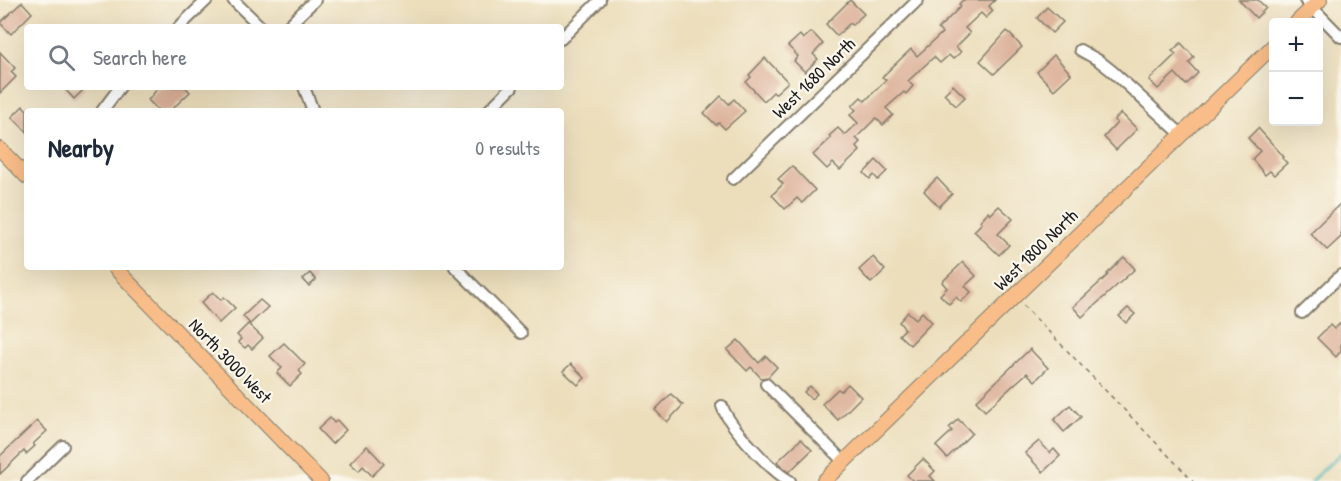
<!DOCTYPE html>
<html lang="en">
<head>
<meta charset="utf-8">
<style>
  :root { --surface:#fff; --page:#f2f2f3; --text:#1f2937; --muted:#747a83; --line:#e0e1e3 }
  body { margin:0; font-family:"Patrick Hand",sans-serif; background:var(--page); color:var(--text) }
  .controls { position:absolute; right:18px; top:18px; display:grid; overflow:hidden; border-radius:6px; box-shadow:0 6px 24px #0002 }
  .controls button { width:54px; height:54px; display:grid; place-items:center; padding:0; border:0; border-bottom:2px solid var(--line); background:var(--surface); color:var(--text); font:30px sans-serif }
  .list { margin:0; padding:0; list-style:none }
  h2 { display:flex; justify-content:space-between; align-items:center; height:78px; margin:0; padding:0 24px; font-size:26px }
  h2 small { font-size:20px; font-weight:400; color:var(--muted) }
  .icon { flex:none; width:33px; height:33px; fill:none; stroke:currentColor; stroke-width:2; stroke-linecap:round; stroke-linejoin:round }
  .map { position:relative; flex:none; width:1341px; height:481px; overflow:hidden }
  .search { position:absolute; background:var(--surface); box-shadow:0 6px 24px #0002; left:24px; top:24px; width:540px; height:66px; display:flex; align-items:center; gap:15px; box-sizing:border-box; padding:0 21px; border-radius:6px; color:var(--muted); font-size:22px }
  .panel { position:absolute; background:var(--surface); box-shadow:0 6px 24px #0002; left:24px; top:108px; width:540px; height:162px; border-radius:6px }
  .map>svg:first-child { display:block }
</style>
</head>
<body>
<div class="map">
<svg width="1341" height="481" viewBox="0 0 1341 481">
  <rect width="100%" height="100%" fill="#fbf7ec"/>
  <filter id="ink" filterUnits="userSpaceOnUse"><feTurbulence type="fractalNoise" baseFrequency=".0167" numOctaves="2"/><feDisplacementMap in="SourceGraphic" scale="12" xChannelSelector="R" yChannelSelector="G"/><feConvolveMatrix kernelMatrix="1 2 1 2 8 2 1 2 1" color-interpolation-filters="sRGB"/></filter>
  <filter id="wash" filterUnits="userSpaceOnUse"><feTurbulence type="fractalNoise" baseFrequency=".008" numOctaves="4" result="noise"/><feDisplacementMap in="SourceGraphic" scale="24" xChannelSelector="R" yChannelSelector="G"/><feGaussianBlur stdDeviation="1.35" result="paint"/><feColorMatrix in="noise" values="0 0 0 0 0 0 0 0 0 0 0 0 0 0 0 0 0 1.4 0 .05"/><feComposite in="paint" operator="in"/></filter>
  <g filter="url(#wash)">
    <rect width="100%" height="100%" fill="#ecdebb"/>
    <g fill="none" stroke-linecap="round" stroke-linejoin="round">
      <!-- stream -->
      <path stroke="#46b6bc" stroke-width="3" d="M 1311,481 L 1341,453"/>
    </g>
    <g id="blocks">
      <!-- building -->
      <g fill="#dcb098">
        <path d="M 850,0 L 864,14 L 852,25 L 850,23 L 837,36 L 826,24 Z"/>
        <path d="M 963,0 L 995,0 L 989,6 L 993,11 L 986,18 L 981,13 L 965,28 L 970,33 L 956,47 L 961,52 L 953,59 L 949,55 L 940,63 L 934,57 L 908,81 L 913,86 L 906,94 L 904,92 L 886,108 L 893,115 L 883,125 L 876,118 L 856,138 L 860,142 L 856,146 L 860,151 L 840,170 L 833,163 L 827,169 L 813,155 L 831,138 L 829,136 L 838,128 L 845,135 L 858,123 L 850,115 L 856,110 L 852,106 L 861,97 L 865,101 L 886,80 L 882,77 L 911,49 L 917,56 L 942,33 L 938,29 L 961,6 L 959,4 Z"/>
        <path d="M 1239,0 L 1258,0 L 1266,8 L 1256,18 Z"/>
        <path d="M 22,2 L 32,13 L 11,34 L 0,23 Z"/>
        <path d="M 1047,7 L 1063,22 L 1052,33 L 1037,18 Z"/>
        <path d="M 1007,31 L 1022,47 L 994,74 L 980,61 Z"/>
        <path d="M 810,33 L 813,33 L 823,44 L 813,54 L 818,59 L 805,72 L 794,61 L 798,56 L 788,46 L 800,35 L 803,39 Z"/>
        <path d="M 1181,43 L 1194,57 L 1189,63 L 1198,73 L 1186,85 L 1175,73 L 1158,89 L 1149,80 L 1176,54 L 1172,51 Z"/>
        <path d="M 0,52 L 15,68 L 11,72 L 16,77 L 0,93 Z"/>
        <path d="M 1054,55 L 1071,74 L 1054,90 L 1037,72 Z"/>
        <path d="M 765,58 L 788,82 L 775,94 L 773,92 L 764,101 L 746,82 L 751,77 L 749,75 Z"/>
        <path d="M 953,85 L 965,97 L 956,106 L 944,94 Z"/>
        <path d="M 63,87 L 86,87 L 74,99 Z"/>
        <path d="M 159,87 L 185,87 L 190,92 L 170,111 L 159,111 L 148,100 Z"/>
        <path d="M 721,96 L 729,104 L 734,99 L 745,111 L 725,129 L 719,123 L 716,125 L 704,113 Z"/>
        <path d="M 23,106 L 27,110 L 27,132 L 12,117 Z"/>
        <path d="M 1121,113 L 1137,129 L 1116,150 L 1104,137 L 1117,123 L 1114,120 Z"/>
        <path d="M 1258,128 L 1284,157 L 1282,158 L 1287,163 L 1274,175 L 1270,171 L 1265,175 L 1252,159 L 1260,151 L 1248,138 Z"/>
        <path d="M 876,160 L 887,171 L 878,180 L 874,175 L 870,179 L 864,173 Z"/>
        <path d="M 792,166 L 815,190 L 802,203 L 797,198 L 785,209 L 772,195 L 783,184 L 778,179 Z"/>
        <path d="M 937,178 L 952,194 L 939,207 L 924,191 Z"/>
        <path d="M 1341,203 L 1341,237 L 1327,250 L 1310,233 Z"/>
        <path d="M 999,206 L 1013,219 L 998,234 L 1009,245 L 999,255 L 974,231 L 982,223 L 980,221 L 988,212 L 990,215 Z"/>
        <path d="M 873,257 L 885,270 L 871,283 L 859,270 Z"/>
        <path d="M 1124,257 L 1135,269 L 1082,317 L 1073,307 L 1108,275 L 1107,274 Z"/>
        <path d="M 963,262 L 976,276 L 965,286 L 971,292 L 961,302 L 956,297 L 949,304 L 940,295 L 947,288 L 942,282 Z"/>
        <path d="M 310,273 L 316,280 L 309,286 L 303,279 Z"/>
        <path d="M 213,292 L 221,300 L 224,297 L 235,308 L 219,323 L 201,303 Z"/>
        <path d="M 260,300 L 268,307 L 250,324 L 243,316 Z"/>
        <path d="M 1128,308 L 1135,314 L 1126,323 L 1119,316 Z"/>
        <path d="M 908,312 L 916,319 L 922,312 L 932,322 L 910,345 L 899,335 L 905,329 L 899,322 Z"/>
        <path d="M 1341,323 L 1341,351 L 1336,357 L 1317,338 L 1330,325 L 1334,329 Z"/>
        <path d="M 248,324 L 263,338 L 252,349 L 248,345 L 245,348 L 238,342 L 241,339 L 237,335 Z"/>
        <path d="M 738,340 L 759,363 L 766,356 L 777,367 L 768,377 L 761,378 L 751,367 L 747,371 L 727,350 Z"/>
        <path d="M 284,343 L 305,364 L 299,371 L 302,374 L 290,386 L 277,373 L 282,368 L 270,356 Z"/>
        <path d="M 1030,349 L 1048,368 L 1035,381 L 1027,373 L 985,411 L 976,401 Z"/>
        <path d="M 571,364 L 585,378 L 578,385 L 563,371 Z"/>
        <path d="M 848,384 L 861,397 L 838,420 L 822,404 L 838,389 L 841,391 Z"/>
        <path d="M 810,386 L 817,394 L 811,399 L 804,392 Z"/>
        <path d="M 671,394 L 683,405 L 667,422 L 655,410 Z"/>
        <path d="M 1070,405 L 1081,417 L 1064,432 L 1054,420 Z"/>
        <path d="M 330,418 L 334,423 L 337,420 L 346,430 L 332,444 L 318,429 Z"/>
        <path d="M 958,419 L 972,433 L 947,458 L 936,446 L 952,431 L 949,428 Z"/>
        <path d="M 37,421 L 47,431 L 33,444 L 35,446 L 26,454 L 24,451 L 0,474 L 0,456 Z"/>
        <path d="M 801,439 L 812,450 L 789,472 L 777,462 Z"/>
        <path d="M 1039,441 L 1050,453 L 1054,449 L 1060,456 L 1043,472 L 1025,453 Z"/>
        <path d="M 367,446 L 384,464 L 372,476 L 363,466 L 359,471 L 350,463 Z"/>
        <path d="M 923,459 L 935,471 L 930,476 L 935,481 L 913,481 L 907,475 Z"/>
      </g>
    </g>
  </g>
  <g filter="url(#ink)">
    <use href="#blocks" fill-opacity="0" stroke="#847d6c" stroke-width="1.5"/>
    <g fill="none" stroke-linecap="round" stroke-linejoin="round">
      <defs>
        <g id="minor">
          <path d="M 233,0 L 261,27"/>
          <path d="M 1305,0 L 1341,37"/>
          <path d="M 179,27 L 207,0"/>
          <path d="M 287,27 L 315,0"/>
          <path d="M 561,39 L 600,0"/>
          <path d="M 1080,50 L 1098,60 L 1112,71 L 1181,134"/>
          <path d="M 304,87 L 313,111"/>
          <path d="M 102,111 L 120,87"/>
          <path d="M 488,111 L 512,87"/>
          <path d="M 733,179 L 918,0"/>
          <path d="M 455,267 L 521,333"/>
          <path d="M 1302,313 L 1341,275"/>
          <path d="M 766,384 L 844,462"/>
          <path d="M 722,406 C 728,425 772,472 790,481"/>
          <path d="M 27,481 L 63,446"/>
        </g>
        <g id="major">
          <path d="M 1297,22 L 1320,0"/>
          <path d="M 0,149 L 27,177"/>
          <path d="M 114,267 L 321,481"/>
          <path d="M 824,481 L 1274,45"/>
        </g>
      </defs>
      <!-- minor casing -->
      <use href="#minor" stroke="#847d6c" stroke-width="14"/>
      <!-- major casing -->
      <use href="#major" stroke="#847d6c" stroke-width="16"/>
      <!-- path -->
      <path stroke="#847d6c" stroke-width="1.5" stroke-dasharray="4.5 4.5" stroke-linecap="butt" d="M 1023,305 L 1193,481"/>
      <!-- minor -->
      <use href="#minor" stroke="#fff" stroke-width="10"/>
      <!-- major -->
      <use href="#major" stroke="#f8bd88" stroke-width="14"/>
    </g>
  </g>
  <g text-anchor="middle" stroke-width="4.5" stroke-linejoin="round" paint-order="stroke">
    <!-- street labels -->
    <g font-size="18" fill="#1c1c1c" stroke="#fbf7ec">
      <text transform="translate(814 78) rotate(-44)" y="6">West 1680 North</text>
      <text transform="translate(1036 250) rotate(-44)" y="6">West 1800 North</text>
      <text transform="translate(230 361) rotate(46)" y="6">North 3000 West</text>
    </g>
  </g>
</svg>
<div class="controls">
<button>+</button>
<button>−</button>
</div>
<div class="search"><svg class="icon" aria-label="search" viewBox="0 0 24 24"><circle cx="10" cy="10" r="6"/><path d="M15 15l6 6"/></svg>Search here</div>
<section class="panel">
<h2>Nearby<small>0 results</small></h2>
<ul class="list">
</ul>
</section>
</div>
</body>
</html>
